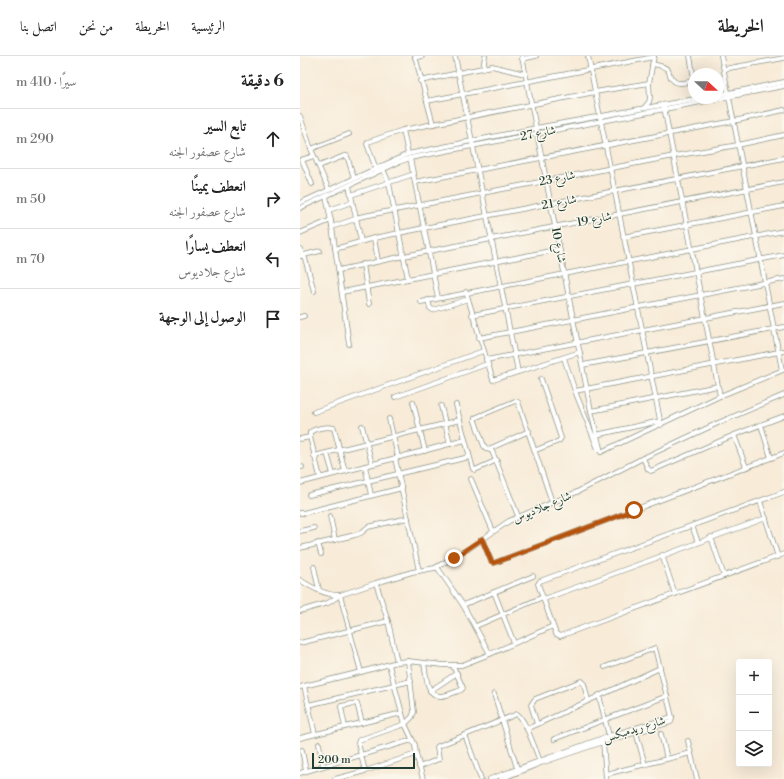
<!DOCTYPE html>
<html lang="ar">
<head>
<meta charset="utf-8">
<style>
  :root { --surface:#fff; --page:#f2f2f2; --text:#222; --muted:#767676; --line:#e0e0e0 }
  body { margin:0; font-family:"Libre Bodoni",Amiri,serif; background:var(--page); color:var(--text); direction:rtl }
  .controls { position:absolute; right:12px; bottom:12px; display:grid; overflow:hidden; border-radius:4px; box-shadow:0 4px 16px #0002 }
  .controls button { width:36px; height:36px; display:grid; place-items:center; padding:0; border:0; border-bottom:1px solid var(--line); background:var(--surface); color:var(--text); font:20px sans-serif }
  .compass { position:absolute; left:388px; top:12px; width:36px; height:36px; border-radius:50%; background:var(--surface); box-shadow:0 4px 16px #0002; rotate:111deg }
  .scale { position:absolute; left:12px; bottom:10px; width:103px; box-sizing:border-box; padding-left:4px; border:2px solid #1f3d34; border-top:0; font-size:11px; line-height:14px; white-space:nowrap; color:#1f3d34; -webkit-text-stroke:3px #fbf7ec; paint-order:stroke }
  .stop { position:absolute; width:12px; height:12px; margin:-9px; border:3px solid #b45309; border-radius:50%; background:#fff }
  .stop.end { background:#b45309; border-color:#fff; box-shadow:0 1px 4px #0008 }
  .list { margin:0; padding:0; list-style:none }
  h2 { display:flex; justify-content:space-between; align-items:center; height:52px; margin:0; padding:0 16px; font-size:17px }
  h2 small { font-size:13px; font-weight:400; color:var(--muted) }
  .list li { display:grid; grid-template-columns:26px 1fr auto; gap:12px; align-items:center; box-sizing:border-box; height:60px; padding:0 16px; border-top:1px solid var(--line) }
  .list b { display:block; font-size:15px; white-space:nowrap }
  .list p { margin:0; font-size:13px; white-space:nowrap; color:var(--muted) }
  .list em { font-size:13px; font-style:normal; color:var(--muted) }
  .icon { flex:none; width:22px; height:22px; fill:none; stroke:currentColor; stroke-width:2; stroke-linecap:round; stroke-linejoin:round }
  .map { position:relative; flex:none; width:484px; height:723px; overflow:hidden; direction:ltr }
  header { display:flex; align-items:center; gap:24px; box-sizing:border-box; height:56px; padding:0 20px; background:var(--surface); border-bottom:1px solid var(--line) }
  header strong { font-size:19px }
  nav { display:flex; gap:22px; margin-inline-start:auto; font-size:14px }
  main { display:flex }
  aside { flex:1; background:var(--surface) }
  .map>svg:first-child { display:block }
</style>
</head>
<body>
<header>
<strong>الخريطة</strong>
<nav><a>الرئيسية</a><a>الخريطة</a><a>من نحن</a><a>اتصل بنا</a></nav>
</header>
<main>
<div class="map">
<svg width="484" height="723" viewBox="0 0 484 723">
  <rect width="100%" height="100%" fill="#fbf7ec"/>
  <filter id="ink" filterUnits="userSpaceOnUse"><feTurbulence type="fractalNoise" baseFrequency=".025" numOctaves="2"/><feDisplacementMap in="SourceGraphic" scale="8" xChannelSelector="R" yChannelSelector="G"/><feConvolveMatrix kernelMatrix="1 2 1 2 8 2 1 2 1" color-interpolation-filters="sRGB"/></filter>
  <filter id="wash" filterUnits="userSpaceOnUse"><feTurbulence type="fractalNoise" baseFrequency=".012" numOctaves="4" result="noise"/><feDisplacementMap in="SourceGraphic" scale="16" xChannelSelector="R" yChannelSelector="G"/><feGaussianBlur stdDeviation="0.9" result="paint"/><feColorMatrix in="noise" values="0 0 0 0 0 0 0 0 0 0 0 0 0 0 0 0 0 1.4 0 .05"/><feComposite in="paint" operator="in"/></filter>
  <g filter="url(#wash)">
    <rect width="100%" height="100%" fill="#f8ebd8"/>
  </g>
  <g filter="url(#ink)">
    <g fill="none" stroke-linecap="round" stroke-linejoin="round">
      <defs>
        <g id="minor">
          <path d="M 115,0 L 133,68"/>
          <path d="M 155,0 L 218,316"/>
          <path d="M 222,0 L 291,355 L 301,396"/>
          <path d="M 288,0 L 361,369"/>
          <path d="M 390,0 L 394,23"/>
          <path d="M 421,0 L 482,314"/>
          <path d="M 115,2 L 122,0"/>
          <path d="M 222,3 L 236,0"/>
          <path d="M 352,8 C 357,9 365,10 368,14 C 370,17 369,20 372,23 C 377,30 387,26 394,25"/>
          <path d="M 183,13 L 185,0"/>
          <path d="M 424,13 L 484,2"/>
          <path d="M 120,25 L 192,10 L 225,18"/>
          <path d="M 418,39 L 484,26"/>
          <path d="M 127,45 L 354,1"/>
          <path d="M 364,51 L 420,340"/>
          <path d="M 344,52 L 349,46 L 350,42 L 349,27 L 354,0"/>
          <path d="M 0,60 L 11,93 L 29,134"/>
          <path d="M 103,74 L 108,98"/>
          <path d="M 11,93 L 49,78"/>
          <path d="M 110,102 L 138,242"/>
          <path d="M 1,104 L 14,100"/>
          <path d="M 2,104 L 12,128"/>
          <path d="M 19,110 L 44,100 L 47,100 L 54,122"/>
          <path d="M 76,113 L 67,88 L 68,86 L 103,74 L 295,36 L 349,27"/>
          <path d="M 83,113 L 89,127 L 108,223"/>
          <path d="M 115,126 L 434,65 L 484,54"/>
          <path d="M 49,130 L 61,185"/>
          <path d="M 51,139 L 114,118"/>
          <path d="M 26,140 L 32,171 L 49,288"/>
          <path d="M 0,147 L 108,98 L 236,72 L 400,42"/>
          <path d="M 0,152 L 99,106 L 110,102 L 484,30"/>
          <path d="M 29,154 L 52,146"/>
          <path d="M 32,171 L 55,163 L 59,161 L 95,154 L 374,100 L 438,89 L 484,79"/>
          <path d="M 0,177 L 31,164"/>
          <path d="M 323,181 L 484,150"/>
          <path d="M 74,182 L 78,205"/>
          <path d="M 0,193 L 3,200"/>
          <path d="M 35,193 L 74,182 L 124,172 L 484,102"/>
          <path d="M 4,199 L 14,235"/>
          <path d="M 0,200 L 20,195"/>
          <path d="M 63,208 L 69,248"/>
          <path d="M 39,214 L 104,200 L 484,126"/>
          <path d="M 42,236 L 260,193"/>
          <path d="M 166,236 L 193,324 L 280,296"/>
          <path d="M 128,244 L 130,252 L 133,254 L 168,243"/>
          <path d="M 121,246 L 484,175"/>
          <path d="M 172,259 L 484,199"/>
          <path d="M 0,261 L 4,260"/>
          <path d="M 179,282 L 484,223"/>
          <path d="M 264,302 L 275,335 L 298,393"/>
          <path d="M 186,304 L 484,247"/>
          <path d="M 283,309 L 484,271"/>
          <path d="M 275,335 L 484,295"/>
          <path d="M 95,341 L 187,308"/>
          <path d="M 113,346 L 125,395"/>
          <path d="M 156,349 L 173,413 L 175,414 L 197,404"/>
          <path d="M 141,350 L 150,388"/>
          <path d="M 291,355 L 418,330"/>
          <path d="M 14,356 L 183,295"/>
          <path d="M 89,363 L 98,401"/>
          <path d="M 461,369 L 471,402"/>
          <path d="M 62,370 L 72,408"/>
          <path d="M 296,379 L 360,365"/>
          <path d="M 434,379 L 446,411"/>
          <path d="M 0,383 L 10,381"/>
          <path d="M 189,393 L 229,375"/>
          <path d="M 236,394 L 259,385 L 261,382 L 241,323"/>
          <path d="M 301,396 L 420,340 L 483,314"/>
          <path d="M 27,397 L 33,418"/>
          <path d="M 14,400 L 160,364"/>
          <path d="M 95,402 L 119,515"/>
          <path d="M 343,402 L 348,413 L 351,415 L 434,379 L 484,360"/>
          <path d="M 65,410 L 71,439"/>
          <path d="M 0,411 L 2,411"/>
          <path d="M 20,421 L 10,381 L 10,376 C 16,372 27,370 34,372 L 45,415"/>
          <path d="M 171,423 L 193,475"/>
          <path d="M 0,427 L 165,384"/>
          <path d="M 484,436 L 240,525 L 238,528 L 256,578 L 260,580 L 484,498"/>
          <path d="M 9,439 L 169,401"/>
          <path d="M 460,445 L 478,501"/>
          <path d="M 0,457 L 3,457 L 102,432"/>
          <path d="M 30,460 L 35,484"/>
          <path d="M 218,460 L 192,395 L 187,393 L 184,390 L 175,365 L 175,362 L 177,361 L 215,345 L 218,346 L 252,446"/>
          <path d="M 392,470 L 398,486"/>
          <path d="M 0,475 L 14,472"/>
          <path d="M 411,481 L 424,520"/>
          <path d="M 182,483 L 191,505 L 194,507 L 484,397"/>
          <path d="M 18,487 L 21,498"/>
          <path d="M 0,492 L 55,479 L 61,477 L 68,471 L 108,462"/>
          <path d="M 362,499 L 375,538"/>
          <path d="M 14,511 L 19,534"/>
          <path d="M 137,511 L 163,549 L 190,598"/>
          <path d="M 0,524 C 11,531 26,540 40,539 L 61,616"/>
          <path d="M 76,527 L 88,565 L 97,606"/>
          <path d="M 194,536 L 214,587"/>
          <path d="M 244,543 L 466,462"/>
          <path d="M 163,549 L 233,520"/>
          <path d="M 0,555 L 28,547 L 40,539 L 76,527 L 112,516 L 135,512 L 168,493 L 209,465 L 277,436 L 343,402 L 418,367 L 484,339"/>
          <path d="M 176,570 L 243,541"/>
          <path d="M 0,587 L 88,565"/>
          <path d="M 124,607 C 126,617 126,639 139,640 C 145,641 155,636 161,634 L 163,632 L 153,610"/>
          <path d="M 89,609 L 105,668 L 115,689 L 116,698 L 123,723"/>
          <path d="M 4,630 L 15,678"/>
          <path d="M 0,631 L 61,616 L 97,606 L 108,605 L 143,609 L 162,609 L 190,598 L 253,570"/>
          <path d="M 130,635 L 157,617"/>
          <path d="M 194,638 L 217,712"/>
          <path d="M 299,639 L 309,680"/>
          <path d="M 8,649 L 111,625"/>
          <path d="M 237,668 L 231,649 L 235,643 L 281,625 L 284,628 L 288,644"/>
          <path d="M 45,671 L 41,651 L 41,650 L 57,647 L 62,667"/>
          <path d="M 227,673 L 360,612"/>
          <path d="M 336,676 L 345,709"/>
          <path d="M 361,678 L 367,703"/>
          <path d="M 165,679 L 181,723"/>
          <path d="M 0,682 L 102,657"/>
          <path d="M 254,683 L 367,640"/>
          <path d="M 388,685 L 397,723"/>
          <path d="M 303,686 L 306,723"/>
          <path d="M 19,688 L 23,709"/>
          <path d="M 2,694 L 6,715"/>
          <path d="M 119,711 L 139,703 L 137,691 L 138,690 L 217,658 C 225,662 236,696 240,705"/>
          <path d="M 65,715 L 58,687 L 59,684 L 105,668 L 112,661 L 114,656 L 113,648 L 108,605"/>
          <path d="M 0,717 L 112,684"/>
          <path d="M 306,718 L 391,697"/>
          <path d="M 35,723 L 65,715 L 116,698"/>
          <path d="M 190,723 L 303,682 L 372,661"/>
          <path d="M 201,723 L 241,707 L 303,686 L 371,666 L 372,661 L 355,592 L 305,611"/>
        </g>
      </defs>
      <!-- minor casing -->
      <use href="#minor" stroke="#8c9486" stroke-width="5.5"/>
      <!-- minor -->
      <use href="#minor" stroke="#fff" stroke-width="4"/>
    </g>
  </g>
  <g fill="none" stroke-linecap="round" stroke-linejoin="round" filter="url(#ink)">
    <!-- route -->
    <path stroke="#b45309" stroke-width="5" d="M 154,502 L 182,483 L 191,505 L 194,507 L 334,454"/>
  </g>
  <g text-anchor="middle" stroke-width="3" stroke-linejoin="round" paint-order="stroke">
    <!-- street labels -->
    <g font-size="12" fill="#1f3d34" stroke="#fbf7ec">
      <text transform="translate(238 77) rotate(-11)" y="4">شارع 27</text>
      <text transform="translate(257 122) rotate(-11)" y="4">شارع 23</text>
      <text transform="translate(259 146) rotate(-11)" y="4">شارع 21</text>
      <text transform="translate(294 163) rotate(-11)" y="4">شارع 19</text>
      <text transform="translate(259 189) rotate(79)" y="4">شارع 10</text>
      <text transform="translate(242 451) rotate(-23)" y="4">شارع جلاديوس</text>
      <text transform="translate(334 673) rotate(-17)" y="4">شارع ريدمبكس</text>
    </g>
  </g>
</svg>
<div class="controls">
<button>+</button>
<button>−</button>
<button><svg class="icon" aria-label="layers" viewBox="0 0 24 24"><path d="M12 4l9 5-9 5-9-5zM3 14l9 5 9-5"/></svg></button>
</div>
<svg class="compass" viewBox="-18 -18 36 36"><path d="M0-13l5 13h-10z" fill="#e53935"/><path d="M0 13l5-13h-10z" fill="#767676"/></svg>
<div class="scale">200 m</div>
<div class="stop" style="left:334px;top:454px"></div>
<div class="stop end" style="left:154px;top:502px"></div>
</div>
<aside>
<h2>6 دقيقة<small>سيرًا · 410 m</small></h2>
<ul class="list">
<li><svg class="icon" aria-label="ahead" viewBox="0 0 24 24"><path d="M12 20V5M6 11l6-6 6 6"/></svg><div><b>تابع السير</b><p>شارع عصفور الجنه</p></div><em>290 m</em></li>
<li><svg class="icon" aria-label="right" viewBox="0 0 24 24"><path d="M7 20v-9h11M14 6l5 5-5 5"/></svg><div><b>انعطف يمينًا</b><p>شارع عصفور الجنه</p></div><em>50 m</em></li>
<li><svg class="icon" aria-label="left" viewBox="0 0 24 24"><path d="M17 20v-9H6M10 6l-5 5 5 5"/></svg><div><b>انعطف يسارًا</b><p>شارع جلاديوس</p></div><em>70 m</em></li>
<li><svg class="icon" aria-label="arrive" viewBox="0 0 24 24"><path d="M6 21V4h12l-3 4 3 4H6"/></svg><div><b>الوصول إلى الوجهة</b></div></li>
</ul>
</aside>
</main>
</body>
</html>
